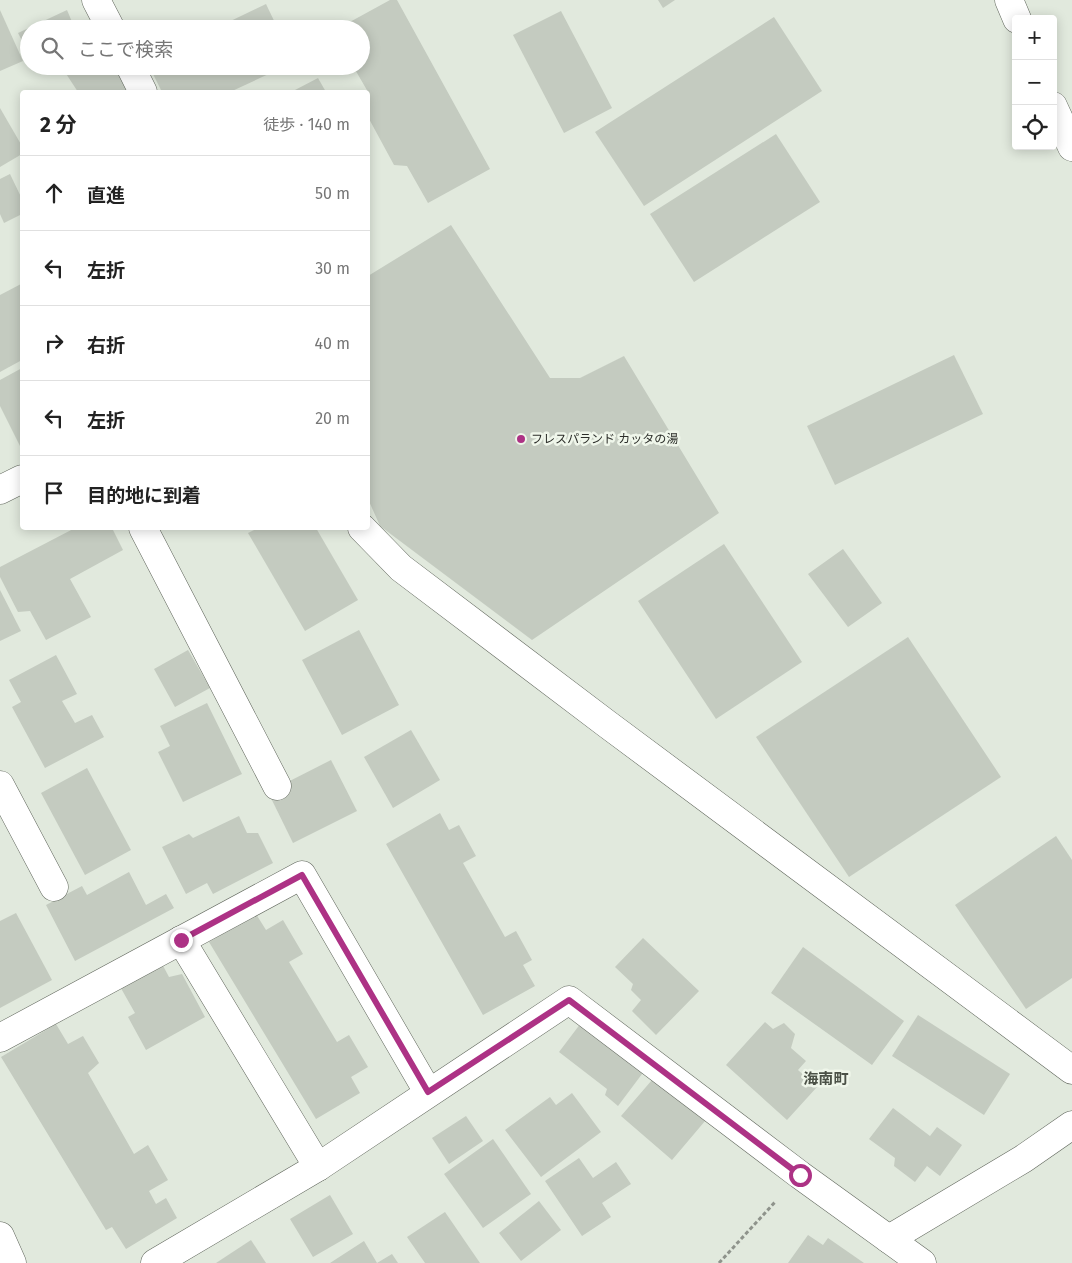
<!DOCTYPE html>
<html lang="ja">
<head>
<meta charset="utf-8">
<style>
  :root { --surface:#fff; --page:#f2f2f2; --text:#222; --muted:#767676; --line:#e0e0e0 }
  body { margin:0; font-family:"Fira Sans","Noto Sans JP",sans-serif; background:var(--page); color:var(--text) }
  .controls { position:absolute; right:15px; top:15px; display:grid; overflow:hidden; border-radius:5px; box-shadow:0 2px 12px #0003 }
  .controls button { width:45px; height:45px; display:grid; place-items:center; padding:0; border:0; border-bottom:1px solid var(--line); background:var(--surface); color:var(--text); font:25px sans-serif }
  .stop { position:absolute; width:15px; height:15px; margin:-11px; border:4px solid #ad3285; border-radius:50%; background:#fff }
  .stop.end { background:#ad3285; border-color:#fff; box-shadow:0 1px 5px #0008 }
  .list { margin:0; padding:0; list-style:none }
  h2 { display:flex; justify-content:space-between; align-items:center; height:65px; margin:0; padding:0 20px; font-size:21px }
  h2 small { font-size:16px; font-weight:400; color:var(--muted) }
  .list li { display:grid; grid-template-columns:32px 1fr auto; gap:15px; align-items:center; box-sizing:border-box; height:75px; padding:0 20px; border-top:1px solid var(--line) }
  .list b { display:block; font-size:19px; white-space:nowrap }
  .list em { font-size:16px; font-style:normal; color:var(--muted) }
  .icon { flex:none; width:28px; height:28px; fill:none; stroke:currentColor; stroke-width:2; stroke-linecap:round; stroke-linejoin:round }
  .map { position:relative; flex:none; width:1072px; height:1263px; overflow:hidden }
  .search { position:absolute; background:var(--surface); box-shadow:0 2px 12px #0003; left:20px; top:20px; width:350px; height:55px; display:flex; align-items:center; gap:12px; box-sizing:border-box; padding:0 18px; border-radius:28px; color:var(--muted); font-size:19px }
  .panel { position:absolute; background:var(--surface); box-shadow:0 2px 12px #0003; left:20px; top:90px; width:350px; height:440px; border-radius:5px }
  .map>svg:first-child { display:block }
</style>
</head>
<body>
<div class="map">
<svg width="1072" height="1263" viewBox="0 0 1072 1263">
  <rect width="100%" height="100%" fill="#e1e9dd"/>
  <!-- building -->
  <g fill="#c4cbc0">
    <path d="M 390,0 L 397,0 L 490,169 L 428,203 L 407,166 L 394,165 L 368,117 L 368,92 L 353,66 L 361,66 L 361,29 L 337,29 Z"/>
    <path d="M 658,0 L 675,0 L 663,8 Z"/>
    <path d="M 266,4 L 278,29 L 214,29 Z"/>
    <path d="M 0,10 L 23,61 L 0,71 Z"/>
    <path d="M 67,10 L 75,29 L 29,29 L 29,54 L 18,33 Z"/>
    <path d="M 561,11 L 612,108 L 564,133 L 513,35 Z"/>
    <path d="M 774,17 L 822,91 L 644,206 L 595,132 Z"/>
    <path d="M 61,66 L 122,66 L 138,92 L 78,92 Z"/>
    <path d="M 149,66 L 286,66 L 230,92 L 162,92 Z"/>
    <path d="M 318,78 L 326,92 L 296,92 L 295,90 Z"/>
    <path d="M 0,108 L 22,146 L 22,154 L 0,167 Z"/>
    <path d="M 776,134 L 820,202 L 694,282 L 650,214 Z"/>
    <path d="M 10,174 L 22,199 L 22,214 L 4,223 L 0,214 L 0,179 Z"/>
    <path d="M 451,225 L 550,378 L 580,378 L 624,356 L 719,513 L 532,640 L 380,526 L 368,499 L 368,276 Z"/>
    <path d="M 21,284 L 22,287 L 22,360 L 0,372 L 0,295 Z"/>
    <path d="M 954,355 L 983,414 L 835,485 L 807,426 Z"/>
    <path d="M 22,368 L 22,450 L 0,406 L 0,380 Z"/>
    <path d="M 75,528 L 112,528 L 123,550 L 70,579 L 91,617 L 46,640 L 30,611 L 18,612 L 0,577 L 0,567 Z"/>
    <path d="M 258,528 L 316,528 L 358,600 L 305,631 L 248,533 Z"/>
    <path d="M 724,544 L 802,662 L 716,719 L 638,601 Z"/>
    <path d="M 843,549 L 882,603 L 848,627 L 808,574 Z"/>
    <path d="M 0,590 L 21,631 L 0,641 Z"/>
    <path d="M 359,630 L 399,705 L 342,735 L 302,660 Z"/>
    <path d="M 908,637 L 1001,777 L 849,877 L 756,737 Z"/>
    <path d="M 188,650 L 210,688 L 175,707 L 154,669 Z"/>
    <path d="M 56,655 L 77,694 L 62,701 L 75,723 L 92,715 L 104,737 L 45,768 L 12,707 L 21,702 L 9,680 Z"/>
    <path d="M 207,703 L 242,774 L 183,802 L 158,752 L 170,746 L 160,726 Z"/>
    <path d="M 411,730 L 440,780 L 393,808 L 364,757 Z"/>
    <path d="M 331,760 L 357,811 L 293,843 L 268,792 Z"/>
    <path d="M 87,768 L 131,850 L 85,875 L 41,793 Z"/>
    <path d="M 440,813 L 449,830 L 459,825 L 476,856 L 463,863 L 505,937 L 516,931 L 532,960 L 523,965 L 535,986 L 483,1015 L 386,844 Z"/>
    <path d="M 239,816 L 247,833 L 258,833 L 273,863 L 213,894 L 207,883 L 186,894 L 162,847 L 189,834 L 193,838 Z"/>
    <path d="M 1056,836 L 1072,860 L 1072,978 L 1026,1009 L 955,905 Z"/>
    <path d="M 129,872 L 146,905 L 166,894 L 174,908 L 75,961 L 46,905 L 82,886 L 87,895 Z"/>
    <path d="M 16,913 L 52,980 L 0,1008 L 0,921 Z"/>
    <path d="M 256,914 L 266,930 L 283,920 L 303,954 L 289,962 L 337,1042 L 349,1035 L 368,1067 L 351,1077 L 360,1093 L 316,1119 L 209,942 Z"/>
    <path d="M 643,938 L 699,991 L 656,1035 L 632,1011 L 641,1000 L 631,990 L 633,984 L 615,967 Z"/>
    <path d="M 803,947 L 904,1021 L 872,1065 L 771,993 Z"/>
    <path d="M 160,960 L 169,977 L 182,974 L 205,1017 L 146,1050 L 128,1017 L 135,1013 L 118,983 Z"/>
    <path d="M 918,1015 L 1010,1074 L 984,1115 L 892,1056 Z"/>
    <path d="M 584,1019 L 648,1066 L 618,1106 L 605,1095 L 607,1089 L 559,1052 Z"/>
    <path d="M 765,1022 L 773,1029 L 784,1023 L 795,1034 L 791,1048 L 806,1061 L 798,1070 L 817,1087 L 787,1120 L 726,1065 Z"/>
    <path d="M 56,1024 L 68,1044 L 83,1036 L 99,1063 L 88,1073 L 134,1154 L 148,1145 L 168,1180 L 149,1191 L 156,1204 L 166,1198 L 177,1218 L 126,1249 L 112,1227 L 106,1230 L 1,1057 Z"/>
    <path d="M 658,1073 L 691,1110 L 705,1121 L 672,1160 L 621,1116 Z"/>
    <path d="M 572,1093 L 601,1132 L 541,1177 L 505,1130 L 550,1097 L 556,1105 Z"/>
    <path d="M 893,1108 L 930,1136 L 937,1127 L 962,1145 L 940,1176 L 927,1166 L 915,1182 L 894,1166 L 895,1158 L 869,1139 Z"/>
    <path d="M 466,1116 L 483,1141 L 449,1164 L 432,1138 Z"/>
    <path d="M 493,1139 L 531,1194 L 483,1228 L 444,1174 Z"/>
    <path d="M 579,1158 L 593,1178 L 616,1162 L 631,1184 L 602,1203 L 611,1217 L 582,1236 L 545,1181 Z"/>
    <path d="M 330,1195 L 353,1234 L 313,1257 L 290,1219 Z"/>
    <path d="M 539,1201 L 561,1230 L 521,1261 L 499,1233 Z"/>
    <path d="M 445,1212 L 480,1263 L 425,1263 L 407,1237 Z"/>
    <path d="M 808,1235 L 823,1245 L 828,1238 L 864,1263 L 788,1263 Z"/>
    <path d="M 251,1240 L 266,1263 L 216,1263 Z"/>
    <path d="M 364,1241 L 377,1263 L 392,1254 L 398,1263 L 330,1263 Z"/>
  </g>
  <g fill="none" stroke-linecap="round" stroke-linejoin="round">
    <defs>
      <g id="minor">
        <path d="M 96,0 L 111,29"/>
        <path d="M 1009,0 L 1017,19"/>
        <path d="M 130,66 L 143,92"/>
        <path d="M 1053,106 L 1072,147"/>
        <path d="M 0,490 L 22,479"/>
        <path d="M 143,528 L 277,786"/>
        <path d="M 362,528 L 401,568 L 607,724 L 1072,1070"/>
        <path d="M 0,785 L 54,887"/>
        <path d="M 181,940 L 318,1167"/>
        <path d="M 0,1038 L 302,875 L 428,1092"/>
        <path d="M 0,1236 L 12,1263"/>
        <path d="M 889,1239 L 1023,1159 L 1072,1125"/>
        <path d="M 155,1263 L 318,1167 L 569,1000 L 800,1175 L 922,1263"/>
      </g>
    </defs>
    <!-- minor casing -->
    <use href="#minor" stroke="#60665c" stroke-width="29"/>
    <!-- path -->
    <path stroke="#8e938b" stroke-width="3" stroke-dasharray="4 2.5" stroke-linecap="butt" d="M 719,1263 L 776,1201"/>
    <!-- minor -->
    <use href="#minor" stroke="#fff" stroke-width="28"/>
  </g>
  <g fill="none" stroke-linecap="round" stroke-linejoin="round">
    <!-- route -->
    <path stroke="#ad3285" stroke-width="6" d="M 181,940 L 302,875 L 428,1092 L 569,1000 L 800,1175"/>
  </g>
  <!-- markers -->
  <circle fill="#ad3285" stroke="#eff6ea" stroke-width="2" cx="521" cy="439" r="5"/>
  <g text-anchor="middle" stroke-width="5" stroke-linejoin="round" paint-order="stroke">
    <!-- poi labels -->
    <g font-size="12" fill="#2b2d29" stroke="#eff6ea" text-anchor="start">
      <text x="531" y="443">フレスパランド カッタの湯</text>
    </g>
    <!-- quarter labels -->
    <g font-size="15" font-weight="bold" fill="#4b5147" stroke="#eff6ea">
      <text x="826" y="1084">海南町</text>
    </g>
  </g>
</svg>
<div class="controls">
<button>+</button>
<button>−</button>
<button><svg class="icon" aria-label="locate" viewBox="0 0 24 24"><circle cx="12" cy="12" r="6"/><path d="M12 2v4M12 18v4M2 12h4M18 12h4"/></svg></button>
</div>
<div class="stop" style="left:800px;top:1175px"></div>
<div class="stop end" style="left:181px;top:940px"></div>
<div class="search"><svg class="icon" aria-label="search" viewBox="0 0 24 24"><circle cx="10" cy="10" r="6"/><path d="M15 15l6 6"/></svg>ここで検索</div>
<section class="panel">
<h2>2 分<small>徒歩 · 140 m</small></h2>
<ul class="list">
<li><svg class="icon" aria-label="ahead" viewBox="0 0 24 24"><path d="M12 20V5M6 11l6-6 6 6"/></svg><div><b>直進</b></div><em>50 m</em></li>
<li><svg class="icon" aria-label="left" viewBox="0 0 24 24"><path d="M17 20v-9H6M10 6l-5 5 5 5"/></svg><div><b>左折</b></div><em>30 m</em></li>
<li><svg class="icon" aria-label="right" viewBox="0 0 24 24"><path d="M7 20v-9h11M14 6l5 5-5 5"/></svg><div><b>右折</b></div><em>40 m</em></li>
<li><svg class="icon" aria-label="left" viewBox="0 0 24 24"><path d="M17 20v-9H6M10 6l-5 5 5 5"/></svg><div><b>左折</b></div><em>20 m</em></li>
<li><svg class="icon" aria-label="arrive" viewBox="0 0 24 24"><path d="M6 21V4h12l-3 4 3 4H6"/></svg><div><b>目的地に到着</b></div></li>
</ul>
</section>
</div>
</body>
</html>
